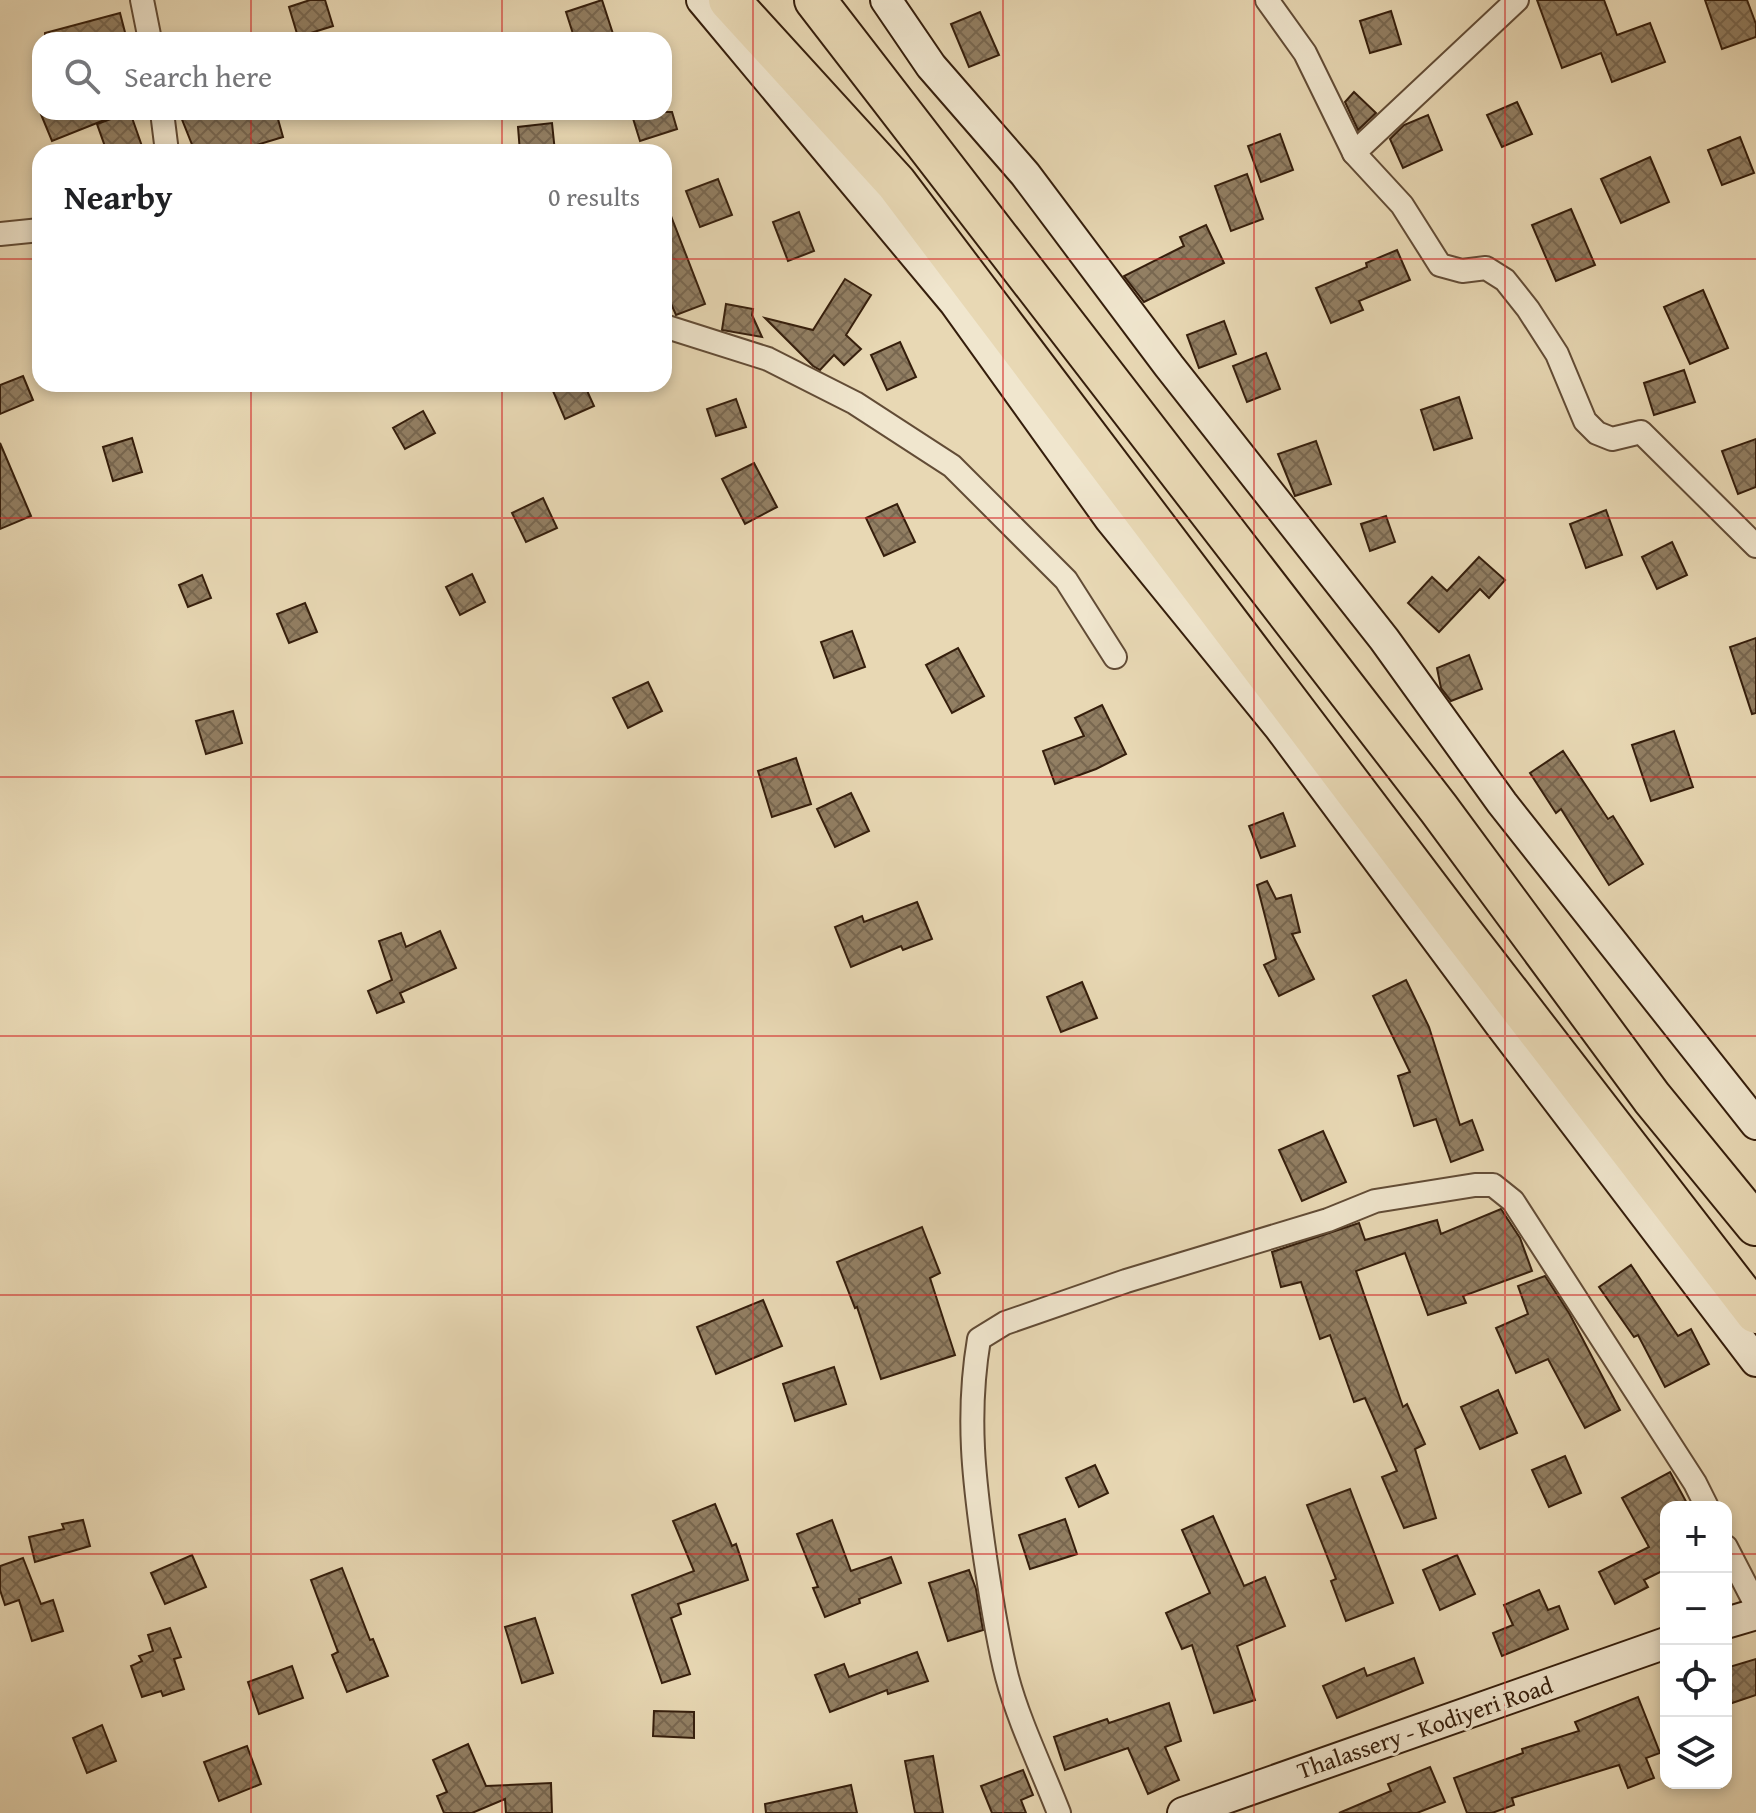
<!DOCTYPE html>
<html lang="en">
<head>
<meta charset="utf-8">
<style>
  :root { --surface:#fff; --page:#f2f2f2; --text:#202124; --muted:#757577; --line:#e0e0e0 }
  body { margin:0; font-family:"Gentium Book Plus",serif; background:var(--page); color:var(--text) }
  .controls { position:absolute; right:24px; bottom:24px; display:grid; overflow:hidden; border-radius:16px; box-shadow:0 4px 12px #0003 }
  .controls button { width:72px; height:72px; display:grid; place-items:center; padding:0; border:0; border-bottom:2px solid var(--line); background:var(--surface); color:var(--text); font:40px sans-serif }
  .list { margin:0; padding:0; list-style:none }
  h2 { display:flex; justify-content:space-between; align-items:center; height:104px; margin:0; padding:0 32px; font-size:34px }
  h2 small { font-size:26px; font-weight:400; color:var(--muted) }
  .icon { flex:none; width:44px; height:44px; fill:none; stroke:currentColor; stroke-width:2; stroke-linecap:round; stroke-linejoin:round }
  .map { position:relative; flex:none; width:1756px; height:1813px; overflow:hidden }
  .search { position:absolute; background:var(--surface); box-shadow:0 4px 12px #0003; left:32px; top:32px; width:640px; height:88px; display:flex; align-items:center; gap:20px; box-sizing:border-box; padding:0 28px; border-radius:24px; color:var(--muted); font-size:30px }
  .panel { position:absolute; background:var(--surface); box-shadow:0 4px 12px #0003; left:32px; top:144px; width:640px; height:248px; border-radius:24px }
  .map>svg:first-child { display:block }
</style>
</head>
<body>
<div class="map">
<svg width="1756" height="1813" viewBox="0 0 1756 1813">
  <defs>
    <pattern id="building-cross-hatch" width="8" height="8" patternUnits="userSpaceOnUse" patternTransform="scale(2)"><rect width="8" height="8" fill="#927f63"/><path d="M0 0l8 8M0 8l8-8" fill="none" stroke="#786750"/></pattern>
  </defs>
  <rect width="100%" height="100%" fill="#e8d8b4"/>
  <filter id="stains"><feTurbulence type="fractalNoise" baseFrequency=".0025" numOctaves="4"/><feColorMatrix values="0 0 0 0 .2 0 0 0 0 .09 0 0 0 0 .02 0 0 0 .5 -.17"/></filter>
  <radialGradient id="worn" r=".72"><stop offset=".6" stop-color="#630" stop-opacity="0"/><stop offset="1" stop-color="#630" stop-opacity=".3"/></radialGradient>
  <!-- building -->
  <g fill="url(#building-cross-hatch)" stroke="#351e0c" stroke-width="2">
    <path d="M 310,0 L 325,0 L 333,26 L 298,37 L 289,7 Z"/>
    <path d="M 602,0 L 615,40 L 575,40 L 566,12 Z"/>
    <path d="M 1537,0 L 1604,0 L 1617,35 L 1650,23 L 1665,62 L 1612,82 L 1601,53 L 1562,68 Z"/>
    <path d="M 1705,0 L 1747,0 L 1756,24 L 1756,37 L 1722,49 Z"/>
    <path d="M 1391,11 L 1401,44 L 1370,53 L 1360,21 Z"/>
    <path d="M 980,12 L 999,55 L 969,67 L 951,24 Z"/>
    <path d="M 120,13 L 127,40 L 45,40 L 45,33 Z"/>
    <path d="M 1354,92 L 1376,113 L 1358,130 L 1345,102 Z"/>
    <path d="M 1517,102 L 1532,134 L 1502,147 L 1487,115 Z"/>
    <path d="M 40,112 L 122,112 L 122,113 L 52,141 Z"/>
    <path d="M 130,112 L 144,152 L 107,152 L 97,124 Z"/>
    <path d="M 179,112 L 276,112 L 283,137 L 233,152 L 195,152 Z"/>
    <path d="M 631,112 L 672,112 L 677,129 L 640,141 Z"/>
    <path d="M 1428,115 L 1442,150 L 1403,168 L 1390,139 L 1404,125 Z"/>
    <path d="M 552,123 L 555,152 L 520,152 L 518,127 Z"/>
    <path d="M 1280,134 L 1293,170 L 1261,182 L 1248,146 Z"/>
    <path d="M 1740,137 L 1754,173 L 1722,185 L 1708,150 Z"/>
    <path d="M 1650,157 L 1669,202 L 1621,223 L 1601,179 Z"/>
    <path d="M 1247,174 L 1263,219 L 1231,231 L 1215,186 Z"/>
    <path d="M 718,179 L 732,215 L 700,227 L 686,191 Z"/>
    <path d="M 666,203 L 705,304 L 676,315 L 664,288 Z"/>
    <path d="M 1571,209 L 1595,265 L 1556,281 L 1532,225 Z"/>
    <path d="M 799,212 L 814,251 L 788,261 L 773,222 Z"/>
    <path d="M 1206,225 L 1224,263 L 1144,302 L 1124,276 L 1184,246 L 1180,237 Z"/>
    <path d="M 1397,250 L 1410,280 L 1359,301 L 1363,310 L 1331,323 L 1316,288 L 1367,267 L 1366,263 Z"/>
    <path d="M 845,279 L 871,295 L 846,335 L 861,349 L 844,365 L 834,355 L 820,370 L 813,366 L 765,318 L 813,330 Z"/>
    <path d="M 1703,290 L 1728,348 L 1690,364 L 1664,307 Z"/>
    <path d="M 726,304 L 753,309 L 752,315 L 762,337 L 722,330 Z"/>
    <path d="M 1224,321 L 1236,354 L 1199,368 L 1187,335 Z"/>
    <path d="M 900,342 L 916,377 L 887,390 L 871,355 Z"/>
    <path d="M 1266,353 L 1280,389 L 1247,402 L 1233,366 Z"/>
    <path d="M 1684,370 L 1695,402 L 1654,415 L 1644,383 Z"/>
    <path d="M 23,376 L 33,400 L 0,414 L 0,385 Z"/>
    <path d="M 550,384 L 584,384 L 594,406 L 565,419 Z"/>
    <path d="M 1459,397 L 1472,438 L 1434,450 L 1421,410 Z"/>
    <path d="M 736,399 L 746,427 L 716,436 L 707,409 Z"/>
    <path d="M 423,411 L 435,433 L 405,449 L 393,428 Z"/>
    <path d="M 132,438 L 142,472 L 113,481 L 103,447 Z"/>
    <path d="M 1756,439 L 1756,487 L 1738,494 L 1722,451 Z"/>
    <path d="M 1316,441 L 1331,484 L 1295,496 L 1278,454 Z"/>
    <path d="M 0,443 L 31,516 L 0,529 Z"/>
    <path d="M 754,463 L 777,507 L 745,524 L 722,479 Z"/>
    <path d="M 543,498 L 557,528 L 526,542 L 512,513 Z"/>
    <path d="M 897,504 L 915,542 L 884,556 L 866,518 Z"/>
    <path d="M 1606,510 L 1622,555 L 1586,568 L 1570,524 Z"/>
    <path d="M 1386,516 L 1395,542 L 1370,551 L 1361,524 Z"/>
    <path d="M 1672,542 L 1687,575 L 1657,589 L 1642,557 Z"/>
    <path d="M 1479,557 L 1505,580 L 1489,598 L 1480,589 L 1439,632 L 1408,603 L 1432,577 L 1447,591 Z"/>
    <path d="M 472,574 L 485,602 L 460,615 L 446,587 Z"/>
    <path d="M 202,575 L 211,598 L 188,607 L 179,585 Z"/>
    <path d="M 305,603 L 317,632 L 289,643 L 277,614 Z"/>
    <path d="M 852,631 L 865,667 L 834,678 L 821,642 Z"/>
    <path d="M 1756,638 L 1756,713 L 1752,714 L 1730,647 Z"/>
    <path d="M 958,648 L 984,696 L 952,713 L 926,665 Z"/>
    <path d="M 1469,655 L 1482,689 L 1451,701 L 1441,688 L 1437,668 Z"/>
    <path d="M 648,682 L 662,711 L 628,728 L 613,698 Z"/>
    <path d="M 1102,705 L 1126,754 L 1096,769 L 1055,784 L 1043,751 L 1084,736 L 1075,718 Z"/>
    <path d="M 233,711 L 242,743 L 206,754 L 196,721 Z"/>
    <path d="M 1674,731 L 1693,787 L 1651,801 L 1632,745 Z"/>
    <path d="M 1563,751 L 1608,819 L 1613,816 L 1643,864 L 1609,885 L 1561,809 L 1556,813 L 1530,773 Z"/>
    <path d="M 796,758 L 811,804 L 772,817 L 758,771 Z"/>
    <path d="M 851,793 L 869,831 L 835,847 L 817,809 Z"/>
    <path d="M 1283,813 L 1295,846 L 1261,858 L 1249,826 Z"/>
    <path d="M 1267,881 L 1276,899 L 1291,895 L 1300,932 L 1292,934 L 1314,979 L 1279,996 L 1264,965 L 1276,959 L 1257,885 Z"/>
    <path d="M 917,902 L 932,939 L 903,950 L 901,946 L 851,967 L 835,927 L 862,916 L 864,922 Z"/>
    <path d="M 440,931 L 456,968 L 400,993 L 404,1002 L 377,1013 L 368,991 L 392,980 L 379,941 L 401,933 L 406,947 Z"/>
    <path d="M 1406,980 L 1429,1027 L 1460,1125 L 1472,1120 L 1483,1150 L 1451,1162 L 1436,1119 L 1414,1126 L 1398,1076 L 1410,1072 L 1373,996 Z"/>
    <path d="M 1082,982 L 1097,1018 L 1061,1032 L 1047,997 Z"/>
    <path d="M 1323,1131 L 1346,1182 L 1302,1201 L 1279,1150 Z"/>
    <path d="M 1501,1209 L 1520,1238 L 1532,1271 L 1463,1296 L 1466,1303 L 1428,1315 L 1405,1253 L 1356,1271 L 1403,1407 L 1407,1404 L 1425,1444 L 1415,1449 L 1436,1518 L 1404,1528 L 1382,1477 L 1397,1471 L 1365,1398 L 1354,1402 L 1330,1335 L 1320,1339 L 1301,1282 L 1281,1287 L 1272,1252 L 1359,1223 L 1365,1240 L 1437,1220 L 1441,1234 Z"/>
    <path d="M 922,1227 L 940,1273 L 930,1278 L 955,1355 L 881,1379 L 857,1307 L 855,1308 L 837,1262 Z"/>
    <path d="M 1631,1265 L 1678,1336 L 1691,1329 L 1709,1364 L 1665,1387 L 1638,1335 L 1634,1337 L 1599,1287 Z"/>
    <path d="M 1545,1276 L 1569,1313 L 1620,1410 L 1585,1428 L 1548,1359 L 1516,1373 L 1496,1328 L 1528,1314 L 1518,1286 Z"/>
    <path d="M 763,1300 L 782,1346 L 716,1374 L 697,1327 Z"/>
    <path d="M 834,1367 L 846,1404 L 795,1421 L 783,1384 Z"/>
    <path d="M 1498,1390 L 1517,1433 L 1480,1449 L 1461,1407 Z"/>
    <path d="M 1565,1456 L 1581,1493 L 1549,1507 L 1532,1470 Z"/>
    <path d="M 1095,1465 L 1108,1493 L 1079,1507 L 1066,1478 Z"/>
    <path d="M 1670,1472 L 1689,1507 L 1666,1507 L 1666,1579 L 1662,1571 L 1644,1580 L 1648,1587 L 1615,1604 L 1599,1572 L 1649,1547 L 1622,1498 Z"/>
    <path d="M 1350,1489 L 1393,1603 L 1346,1621 L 1331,1581 L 1336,1579 L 1307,1505 Z"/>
    <path d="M 715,1504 L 732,1546 L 736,1544 L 748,1580 L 678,1604 L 681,1614 L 671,1618 L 690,1674 L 662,1683 L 632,1595 L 694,1571 L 673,1521 Z"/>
    <path d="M 1213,1516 L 1244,1586 L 1265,1577 L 1285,1626 L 1237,1646 L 1255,1700 L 1214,1713 L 1192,1645 L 1182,1649 L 1166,1613 L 1210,1593 L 1182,1530 Z"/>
    <path d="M 1065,1519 L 1077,1554 L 1030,1569 L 1019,1535 Z"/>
    <path d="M 83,1520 L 90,1546 L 35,1562 L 29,1537 L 64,1529 L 62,1524 Z"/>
    <path d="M 832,1520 L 851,1571 L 891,1557 L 901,1583 L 859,1599 L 860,1603 L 825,1617 L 813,1588 L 818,1587 L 797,1534 Z"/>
    <path d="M 192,1555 L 206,1587 L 165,1604 L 151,1573 Z"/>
    <path d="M 1457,1555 L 1475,1594 L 1440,1610 L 1423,1570 Z"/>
    <path d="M 23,1558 L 41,1604 L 53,1600 L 63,1631 L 32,1641 L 19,1600 L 5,1605 L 0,1590 L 0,1566 Z"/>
    <path d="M 342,1568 L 370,1640 L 373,1639 L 388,1676 L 347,1692 L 332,1655 L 338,1652 L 311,1580 Z"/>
    <path d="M 969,1570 L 976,1589 L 983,1630 L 948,1641 L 929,1583 Z"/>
    <path d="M 1539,1590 L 1548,1610 L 1559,1606 L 1568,1629 L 1502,1656 L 1493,1633 L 1513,1625 L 1504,1605 Z"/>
    <path d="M 535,1618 L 553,1673 L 522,1683 L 505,1627 Z"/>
    <path d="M 170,1628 L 181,1657 L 174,1659 L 184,1689 L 163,1696 L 161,1691 L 142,1697 L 131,1666 L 142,1661 L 139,1656 L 153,1651 L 148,1635 Z"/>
    <path d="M 917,1652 L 928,1681 L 888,1694 L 887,1690 L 830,1712 L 815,1675 L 844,1664 L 849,1677 Z"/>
    <path d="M 1414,1658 L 1423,1683 L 1337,1718 L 1323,1686 L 1364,1668 L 1367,1676 Z"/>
    <path d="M 1756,1659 L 1756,1695 L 1726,1705 L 1726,1668 Z"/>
    <path d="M 292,1666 L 303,1698 L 259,1714 L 248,1682 Z"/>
    <path d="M 1638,1697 L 1660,1753 L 1646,1758 L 1654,1778 L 1628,1788 L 1619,1765 L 1512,1798 L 1514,1805 L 1492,1813 L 1467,1813 L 1454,1778 L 1523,1753 L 1522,1749 L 1579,1731 L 1575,1722 Z"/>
    <path d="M 1169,1703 L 1181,1741 L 1165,1747 L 1179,1780 L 1148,1794 L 1128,1748 L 1065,1770 L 1054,1737 L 1107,1719 L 1109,1723 Z"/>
    <path d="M 654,1711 L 694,1712 L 694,1738 L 653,1736 Z"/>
    <path d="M 102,1725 L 116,1761 L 87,1773 L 73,1738 Z"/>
    <path d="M 468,1744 L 486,1786 L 551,1783 L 552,1813 L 506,1813 L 505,1799 L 472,1813 L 444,1813 L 437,1796 L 447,1792 L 433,1760 Z"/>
    <path d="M 247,1746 L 261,1784 L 219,1801 L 204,1762 Z"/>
    <path d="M 933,1756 L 943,1813 L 915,1813 L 905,1761 Z"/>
    <path d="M 1430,1767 L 1445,1802 L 1417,1813 L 1339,1813 L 1391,1791 L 1388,1784 Z"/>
    <path d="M 1023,1770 L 1033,1795 L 1021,1800 L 1026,1813 L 992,1813 L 981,1786 Z"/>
    <path d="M 851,1785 L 857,1813 L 766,1813 L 765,1804 Z"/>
  </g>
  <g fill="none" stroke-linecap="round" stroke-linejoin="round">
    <defs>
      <g id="street">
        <path d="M 142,0 L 150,40"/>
        <path d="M 1267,0 L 1305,53 L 1354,153 L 1402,205 L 1440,265 L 1462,271 L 1486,268 L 1505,280 L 1528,309 L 1557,354 L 1585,421 L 1597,433 L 1612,439 L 1641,432 L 1756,546"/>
        <path d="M 162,112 L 167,152"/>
        <path d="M 1354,153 L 1517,0"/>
        <path d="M 0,234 L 40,230"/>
        <path d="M 664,326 L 768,359 L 855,403 L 952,466 L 1066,580 L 1115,657"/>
        <path d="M 1726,1547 L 1756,1605"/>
        <path d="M 1059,1813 C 1042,1769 1019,1722 1007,1677 C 997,1638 991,1597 985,1557 C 974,1481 966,1416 979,1339 L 1005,1323 L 1126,1281 L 1328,1220 L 1375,1201 L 1475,1185 L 1493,1185 L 1513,1201 L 1695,1483 L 1707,1507"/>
      </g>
      <g id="secondary">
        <path d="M 702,0 L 955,303 L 1110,519 L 1280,728 L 1499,1023 L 1756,1361"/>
        <path d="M 886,0 L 931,66 L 1025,174 L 1169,366 L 1384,639 L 1502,803 L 1756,1124"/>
        <path d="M 1726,1623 L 1756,1614"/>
        <path d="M 1183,1813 L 1666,1643"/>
      </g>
      <g id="highway">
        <path d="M 729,0 L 896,183 L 1462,932 L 1756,1313"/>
        <path d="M 815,0 L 1439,809 L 1652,1098 L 1756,1225"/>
      </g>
    </defs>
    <!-- street casing -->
    <use href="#street" stroke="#624c36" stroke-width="26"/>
    <!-- secondary casing -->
    <use href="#secondary" stroke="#351e0c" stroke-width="34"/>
    <!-- highway casing -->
    <use href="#highway" stroke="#351e0c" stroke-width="44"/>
    <!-- street -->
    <use href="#street" stroke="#f0e6ce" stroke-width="22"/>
    <!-- secondary -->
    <use href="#secondary" stroke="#f0e6ce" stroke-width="30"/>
    <!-- highway -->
    <use href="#highway" stroke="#e8d8b4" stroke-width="40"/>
  </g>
  <!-- grid -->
  <path fill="none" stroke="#d62828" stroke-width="2" stroke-opacity="0.55" d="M 251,0 L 251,40M 502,0 L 502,40M 753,0 L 753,1813M 1003,0 L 1003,1813M 1254,0 L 1254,1813M 1505,0 L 1505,1813M 251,112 L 251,152M 502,112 L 502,152M 0,259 L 40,259M 664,259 L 1756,259M 251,384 L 251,1813M 502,384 L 502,1813M 0,518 L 1756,518M 0,777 L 1756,777M 0,1036 L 1756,1036M 0,1295 L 1756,1295M 0,1554 L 1666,1554M 1726,1554 L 1756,1554"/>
  <g text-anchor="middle" stroke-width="6" stroke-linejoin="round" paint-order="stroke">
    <!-- street labels -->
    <g font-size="24" fill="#351e0c" stroke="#f0e6ce">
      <text transform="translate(1425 1728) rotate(-19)" y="8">Thalassery - Kodiyeri Road</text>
    </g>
  </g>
  <rect width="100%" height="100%" filter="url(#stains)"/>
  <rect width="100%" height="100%" fill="url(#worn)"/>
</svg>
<div class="controls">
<button>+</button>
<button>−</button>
<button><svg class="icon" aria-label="locate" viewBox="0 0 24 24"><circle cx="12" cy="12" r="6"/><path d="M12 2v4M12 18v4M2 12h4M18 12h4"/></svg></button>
<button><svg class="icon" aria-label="layers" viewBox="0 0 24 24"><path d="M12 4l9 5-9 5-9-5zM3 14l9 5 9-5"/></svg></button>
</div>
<div class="search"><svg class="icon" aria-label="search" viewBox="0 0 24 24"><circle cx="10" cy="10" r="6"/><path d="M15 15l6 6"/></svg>Search here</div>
<section class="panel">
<h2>Nearby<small>0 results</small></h2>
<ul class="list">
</ul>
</section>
</div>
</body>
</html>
